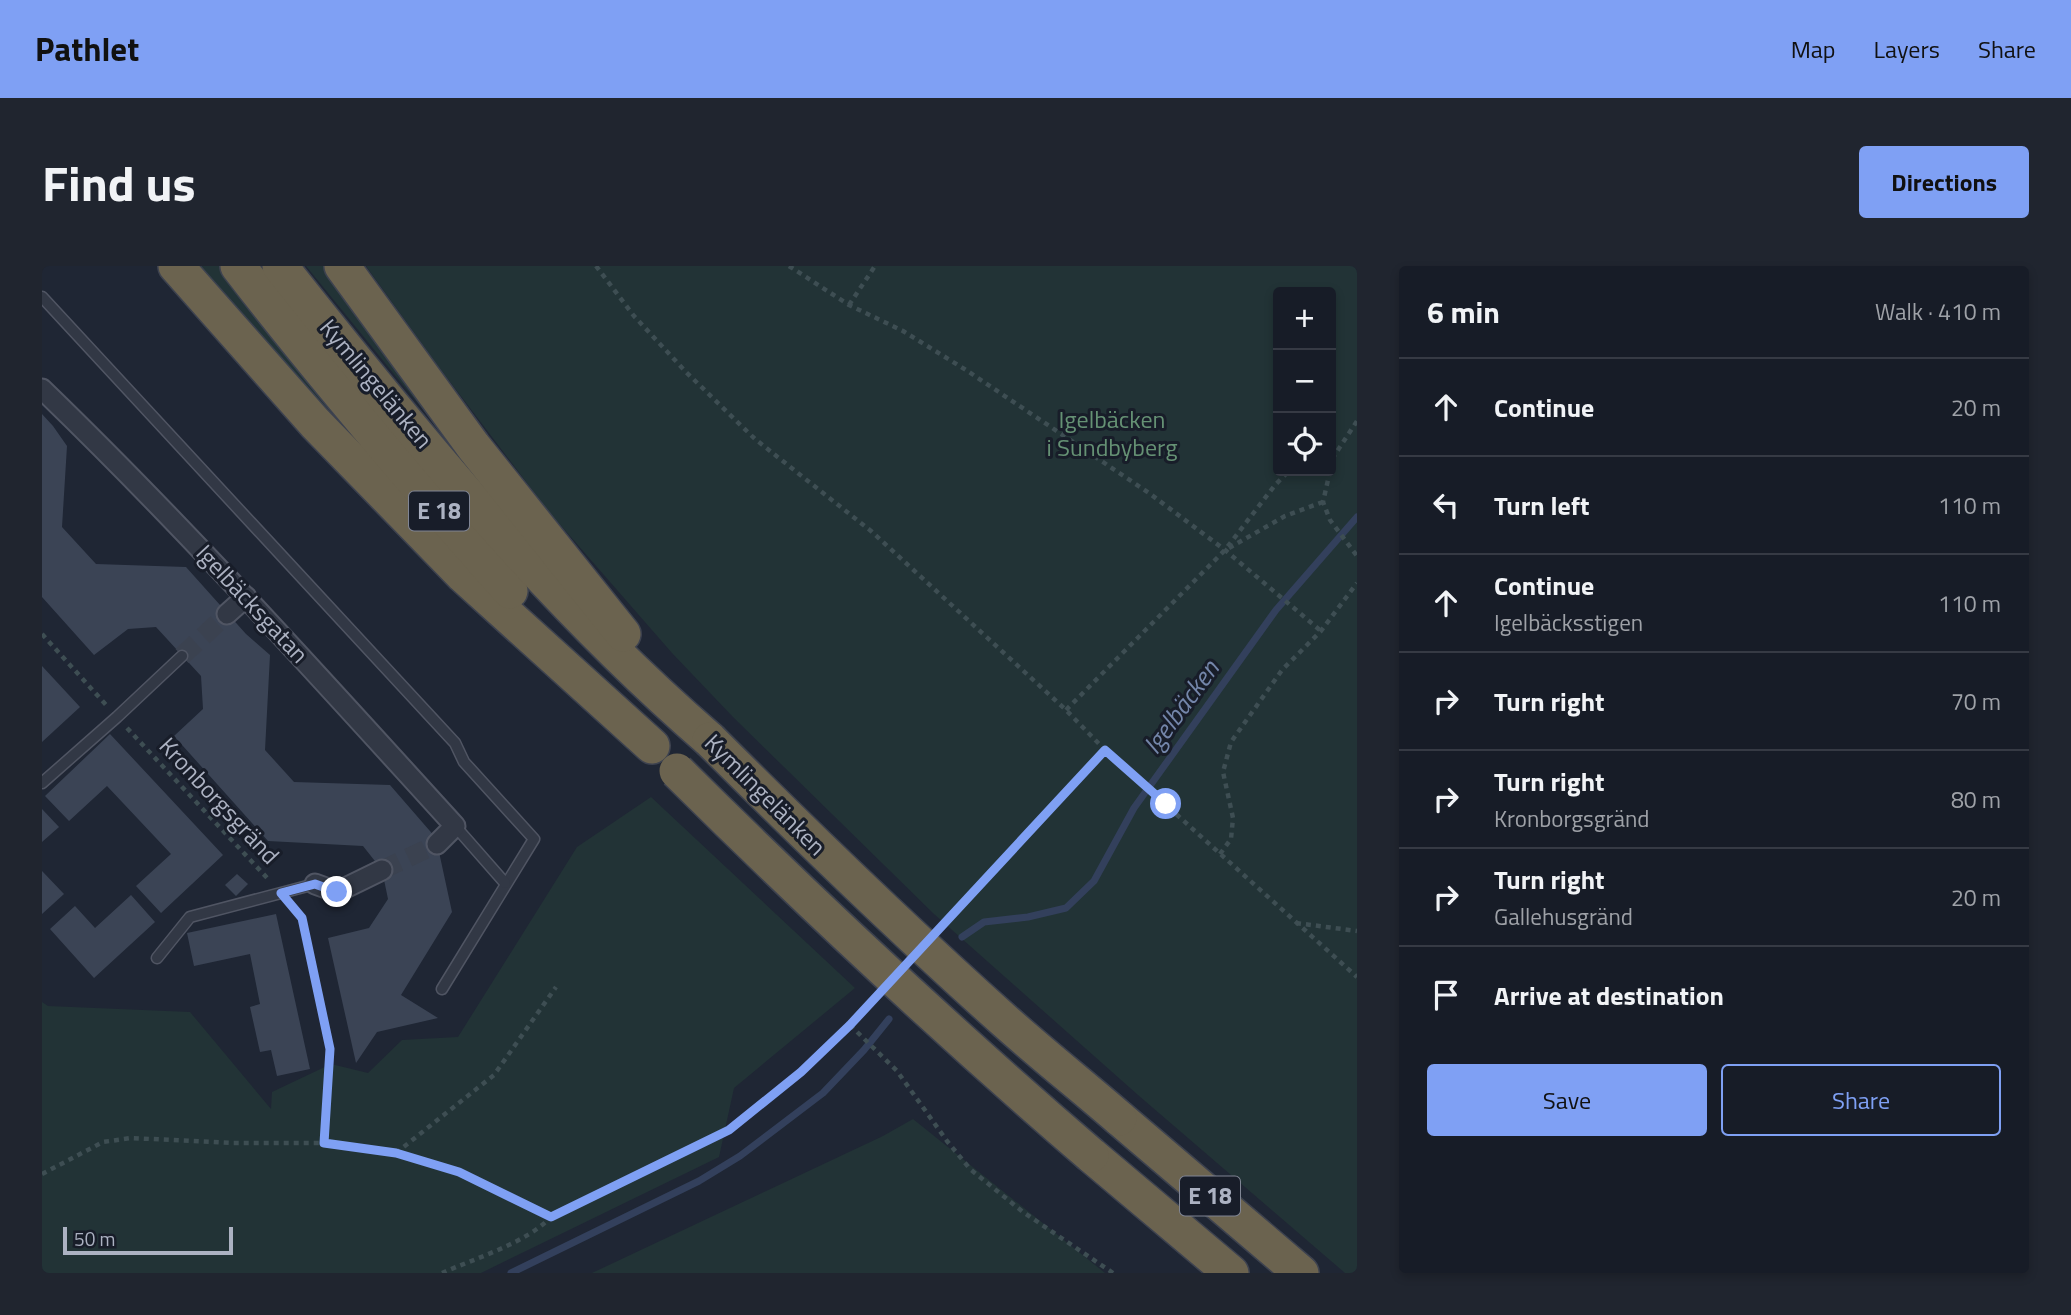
<!DOCTYPE html>
<html lang="en">
<head>
<meta charset="utf-8">
<style>
  :root { --surface:#171c27; --page:#20252f; --text:#f1f3f6; --muted:#9ea1a7; --line:#363a44; --accent:#7fa0f4 }
  body { margin:0; font-family:"Titillium Web",sans-serif; background:var(--page); color:var(--text) }
  .controls { position:absolute; right:21px; top:21px; display:grid; overflow:hidden; border-radius:7px; box-shadow:0 4px 10px #0003 }
  .controls button { width:63px; height:63px; display:grid; place-items:center; padding:0; border:0; border-bottom:2px solid var(--line); background:var(--surface); color:var(--text); font:35px sans-serif }
  .scale { position:absolute; left:21px; bottom:18px; width:170px; box-sizing:border-box; padding-left:7px; border:4px solid #acb2c2; border-top:0; font-size:19px; line-height:24px; white-space:nowrap; color:#acb2c2; -webkit-text-stroke:5px #181d29; paint-order:stroke }
  .stop { position:absolute; width:21px; height:21px; margin:-16px; border:5px solid #7fa0f4; border-radius:50%; background:#fff }
  .stop.end { background:#7fa0f4; border-color:#fff; box-shadow:0 2px 7px #0008 }
  .list { margin:0; padding:0; list-style:none }
  h2 { display:flex; justify-content:space-between; align-items:center; height:91px; margin:0; padding:0 28px; font-size:30px }
  h2 small { font-size:23px; font-weight:400; color:var(--muted) }
  .list li { display:grid; grid-template-columns:46px 1fr auto; gap:21px; align-items:center; box-sizing:border-box; height:98px; padding:0 28px; border-top:2px solid var(--line) }
  .list b { display:block; font-size:26px; white-space:nowrap }
  .list p { margin:0; font-size:23px; white-space:nowrap; color:var(--muted) }
  .list em { font-size:23px; font-style:normal; color:var(--muted) }
  .actions { display:flex; gap:14px; padding:21px 28px }
  .actions a { flex:1; padding:16px 0; border:2px solid var(--accent); border-radius:7px; text-align:center; font-size:24px; color:var(--accent) }
  .actions .main { background:var(--accent); color:#111 }
  .icon { flex:none; width:38px; height:38px; fill:none; stroke:currentColor; stroke-width:2; stroke-linecap:round; stroke-linejoin:round }
  .map { position:relative; flex:none; width:1315px; height:1007px; overflow:hidden; border-radius:7px }
  header { display:flex; align-items:center; gap:42px; box-sizing:border-box; height:98px; padding:0 35px; background:var(--accent); color:#111 }
  header strong { font-size:33px }
  nav { display:flex; gap:38px; margin-inline-start:auto; font-size:24px }
  .intro { display:flex; align-items:center; justify-content:space-between; box-sizing:border-box; height:168px; padding:0 42px }
  h1 { margin:0; font-size:49px }
  .button { padding:18px 32px; border-radius:7px; background:var(--accent); color:#111; font-size:24px; font-weight:700 }
  main { display:flex; gap:42px; padding:0 42px }
  aside { flex:1; background:var(--surface); border-radius:7px; box-shadow:0 4px 10px #0003 }
  .map>svg:first-child { display:block }
</style>
</head>
<body>
<header>
<strong>Pathlet</strong>
<nav><a>Map</a><a>Layers</a><a>Share</a></nav>
</header>
<div class="intro"><h1>Find us</h1><a class="button">Directions</a></div>
<main>
<div class="map">
<svg width="1315" height="1007" viewBox="0 0 1315 1007">
  <rect width="100%" height="100%" fill="#1f2634"/>
  <!-- green -->
  <g fill="#223336" fill-rule="evenodd">
    <path d="M 149,0 L 179,0 L 322,177 L 318,185 Z"/>
    <path d="M 264,0 L 288,0 L 440,216 Z"/>
    <path d="M 324,0 L 1315,0 L 1315,1007 L 1303,1007 L 1096,829 L 892,648 L 691,451 L 630,387 L 507,246 L 396,100 ZM 1236,26 L 1289,26 L 1289,205 L 1236,205 Z"/>
    <path d="M 609,531 L 813,722 L 692,822 L 677,891 L 439,1007 L 0,1007 L 0,736 L 6,740 L 148,746 L 229,843 L 230,826 L 289,798 L 326,807 L 360,774 L 416,771 L 535,581 Z"/>
    <path d="M 871,853 L 1063,1007 L 550,1007 L 841,870 Z"/>
  </g>
  <g fill="none" stroke-linecap="round" stroke-linejoin="round">
    <!-- stream -->
    <g stroke="#33405c" stroke-width="7">
      <path d="M 920,671 L 942,656 L 986,651 L 1024,642 L 1052,615 L 1092,542 L 1234,344 L 1315,251"/>
      <path d="M 469,1007 L 657,915 L 698,890 L 781,827 L 822,784 L 847,753"/>
    </g>
  </g>
  <!-- building -->
  <g fill="#3b4455">
    <path d="M 0,148 L 11,160 L 25,180 L 20,261 L 54,298 L 144,301 L 204,368 L 228,389 L 223,484 L 252,516 L 348,519 L 394,572 L 410,646 L 359,729 L 396,752 L 335,766 L 314,797 L 286,672 L 327,662 L 346,633 L 340,604 L 321,580 L 226,575 L 132,470 L 161,443 L 159,410 L 114,361 L 86,363 L 52,389 L 0,331 Z"/>
    <path d="M 0,400 L 38,441 L 0,476 Z"/>
    <path d="M 68,468 L 181,589 L 119,647 L 94,620 L 129,588 L 65,520 L 27,555 L 3,530 Z"/>
    <path d="M 0,543 L 17,561 L 0,576 Z"/>
    <path d="M 0,605 L 22,628 L 0,648 Z"/>
    <path d="M 195,608 L 206,618 L 194,630 L 183,619 Z"/>
    <path d="M 89,629 L 113,656 L 52,712 L 8,663 L 33,640 L 53,662 Z"/>
    <path d="M 234,648 L 268,803 L 235,810 L 229,784 L 218,786 L 208,741 L 218,738 L 208,688 L 152,700 L 145,667 Z"/>
  </g>
  <g fill="none" stroke-linecap="round" stroke-linejoin="round">
    <!-- street-tunnel -->
    <g stroke="#3b4250" stroke-width="19" stroke-dasharray="19 10" stroke-linecap="butt">
      <path d="M 140,390 L 185,348"/>
      <path d="M 340,604 L 395,578"/>
    </g>
    <defs>
      <g id="lane">
        <path d="M 0,31 L 413,477 L 422,496 L 492,573 L 400,723"/>
        <path d="M 0,517 L 75,451 L 140,390"/>
        <path d="M 413,560 L 463,617"/>
        <path d="M 115,692 L 148,651 L 273,618"/>
      </g>
      <g id="street">
        <path d="M 0,123 C 144,262 278,412 413,560 L 395,578"/>
        <path d="M 185,348 L 204,331"/>
        <path d="M 273,618 L 295,626 L 340,604"/>
      </g>
      <g id="highway">
        <path d="M 134,0 L 273,157 L 421,309 L 610,480"/>
        <path d="M 196,0 C 282,112 374,219 468,325"/>
        <path d="M 238,0 C 370,167 506,334 668,474"/>
        <path d="M 300,0 L 431,180 L 581,368"/>
        <path d="M 1077,852 L 1259,1007"/>
        <path d="M 1049,889 L 1189,1007"/>
      </g>
    </defs>
    <!-- lane casing -->
    <use href="#lane" stroke="#505563" stroke-width="13"/>
    <!-- street casing -->
    <use href="#street" stroke="#505563" stroke-width="23"/>
    <!-- highway casing -->
    <use href="#highway" stroke="#3d424f" stroke-width="38"/>
    <!-- path -->
    <g stroke="#3e4e53" stroke-width="4.5" stroke-dasharray="5 5" stroke-linecap="butt">
      <path d="M 554,0 L 592,50 L 644,106 L 713,173 L 829,265 L 1024,444 L 1063,484 L 1315,711"/>
      <path d="M 747,0 L 807,39 L 861,65 L 924,104 L 1107,227 L 1183,284 L 1279,365"/>
      <path d="M 807,39 L 833,0"/>
      <path d="M 1289,203 L 1292,190 L 1315,155"/>
      <path d="M 1288,205 L 1281,236 L 1288,254 L 1315,290"/>
      <path d="M 1187,282 L 1243,250 L 1281,236"/>
      <path d="M 0,368 L 65,440"/>
      <path d="M 1024,444 L 1183,284 L 1233,219 L 1247,205"/>
      <path d="M 85,462 L 227,614"/>
      <path d="M 1178,588 L 1189,573 L 1191,552 L 1181,506 L 1189,476 L 1240,404 L 1279,365 L 1315,317"/>
      <path d="M 249,639 L 260,652 L 288,783 L 282,877"/>
      <path d="M 1254,657 L 1315,665"/>
      <path d="M 900,660 L 1063,484"/>
      <path d="M 808,759 L 855,805 L 905,875 L 928,903 L 981,946 L 1071,1007"/>
      <path d="M 354,887 L 452,809 L 514,721"/>
      <path d="M 0,908 L 61,876 L 89,872 L 191,877 L 282,877 L 354,887 L 417,906 L 509,951"/>
      <path d="M 400,1007 C 434,992 484,977 509,951 L 687,864 L 759,806 L 832,733"/>
    </g>
    <!-- lane -->
    <use href="#lane" stroke="#323845" stroke-width="10"/>
    <!-- street -->
    <use href="#street" stroke="#323845" stroke-width="19"/>
    <!-- highway -->
    <use href="#highway" stroke="#6b634f" stroke-width="35"/>
    <defs>
      <g id="highway-bridge">
        <path d="M 668,474 C 764,570 862,665 964,756 C 1001,789 1040,820 1077,852"/>
        <path d="M 635,505 C 769,638 906,766 1049,889"/>
      </g>
    </defs>
    <!-- highway-bridge casing -->
    <use href="#highway-bridge" stroke="#3d424f" stroke-width="38" stroke-linecap="butt"/>
    <!-- highway-bridge -->
    <use href="#highway-bridge" stroke="#6b634f" stroke-width="35"/>
  </g>
  <g fill="none" stroke-linecap="round" stroke-linejoin="round">
    <!-- route -->
    <path stroke="#7fa0f4" stroke-width="9" d="M 295,626 L 273,618 L 239,627 L 260,652 L 288,783 L 282,877 L 354,887 L 417,906 L 509,951 L 687,864 L 759,806 L 808,759 L 1063,484 L 1124,538"/>
  </g>
  <g text-anchor="middle" stroke-width="6" stroke-linejoin="round" paint-order="stroke">
    <!-- shield labels -->
    <g fill="#181d29" stroke="#808594" stroke-width="2">
      <rect x="367" y="225.5" width="60" height="39" rx="5"/>
      <rect x="1138" y="910.5" width="60" height="39" rx="5"/>
    </g>
    <g font-size="23" font-weight="bold" fill="#acb2c2">
      <text x="397" y="253">E 18</text>
      <text x="1168" y="938">E 18</text>
    </g>
    <!-- street labels -->
    <g font-size="24" fill="#acb2c2" stroke="#181d29">
      <text transform="translate(334 118) rotate(50)" y="8">Kymlingelänken</text>
      <text transform="translate(210 338) rotate(47)" y="8">Igelbäcksgatan</text>
      <text transform="translate(723 529) rotate(45)" y="8">Kymlingelänken</text>
      <text transform="translate(177 535) rotate(47)" y="8">Kronborgsgränd</text>
    </g>
    <!-- park labels -->
    <g font-size="24" fill="#659174" stroke="#181d29">
      <text x="1070" y="162">Igelbäcken<tspan x="1070" dy="28">i Sundbyberg</tspan></text>
    </g>
    <!-- water labels -->
    <g font-size="26" font-style="italic" fill="#7486aa" stroke="#181d29">
      <text transform="translate(1139 441) rotate(-54)" y="9">Igelbäcken</text>
    </g>
  </g>
</svg>
<div class="controls">
<button>+</button>
<button>−</button>
<button><svg class="icon" aria-label="locate" viewBox="0 0 24 24"><circle cx="12" cy="12" r="6"/><path d="M12 2v4M12 18v4M2 12h4M18 12h4"/></svg></button>
</div>
<div class="scale">50 m</div>
<div class="stop" style="left:1124px;top:538px"></div>
<div class="stop end" style="left:295px;top:626px"></div>
</div>
<aside>
<h2>6 min<small>Walk · 410 m</small></h2>
<ul class="list">
<li><svg class="icon" aria-label="ahead" viewBox="0 0 24 24"><path d="M12 20V5M6 11l6-6 6 6"/></svg><div><b>Continue</b></div><em>20 m</em></li>
<li><svg class="icon" aria-label="left" viewBox="0 0 24 24"><path d="M17 20v-9H6M10 6l-5 5 5 5"/></svg><div><b>Turn left</b></div><em>110 m</em></li>
<li><svg class="icon" aria-label="ahead" viewBox="0 0 24 24"><path d="M12 20V5M6 11l6-6 6 6"/></svg><div><b>Continue</b><p>Igelbäcksstigen</p></div><em>110 m</em></li>
<li><svg class="icon" aria-label="right" viewBox="0 0 24 24"><path d="M7 20v-9h11M14 6l5 5-5 5"/></svg><div><b>Turn right</b></div><em>70 m</em></li>
<li><svg class="icon" aria-label="right" viewBox="0 0 24 24"><path d="M7 20v-9h11M14 6l5 5-5 5"/></svg><div><b>Turn right</b><p>Kronborgsgränd</p></div><em>80 m</em></li>
<li><svg class="icon" aria-label="right" viewBox="0 0 24 24"><path d="M7 20v-9h11M14 6l5 5-5 5"/></svg><div><b>Turn right</b><p>Gallehusgränd</p></div><em>20 m</em></li>
<li><svg class="icon" aria-label="arrive" viewBox="0 0 24 24"><path d="M6 21V4h12l-3 4 3 4H6"/></svg><div><b>Arrive at destination</b></div></li>
</ul>
<div class="actions"><a class="main">Save</a><a>Share</a></div>
</aside>
</main>
</body>
</html>
